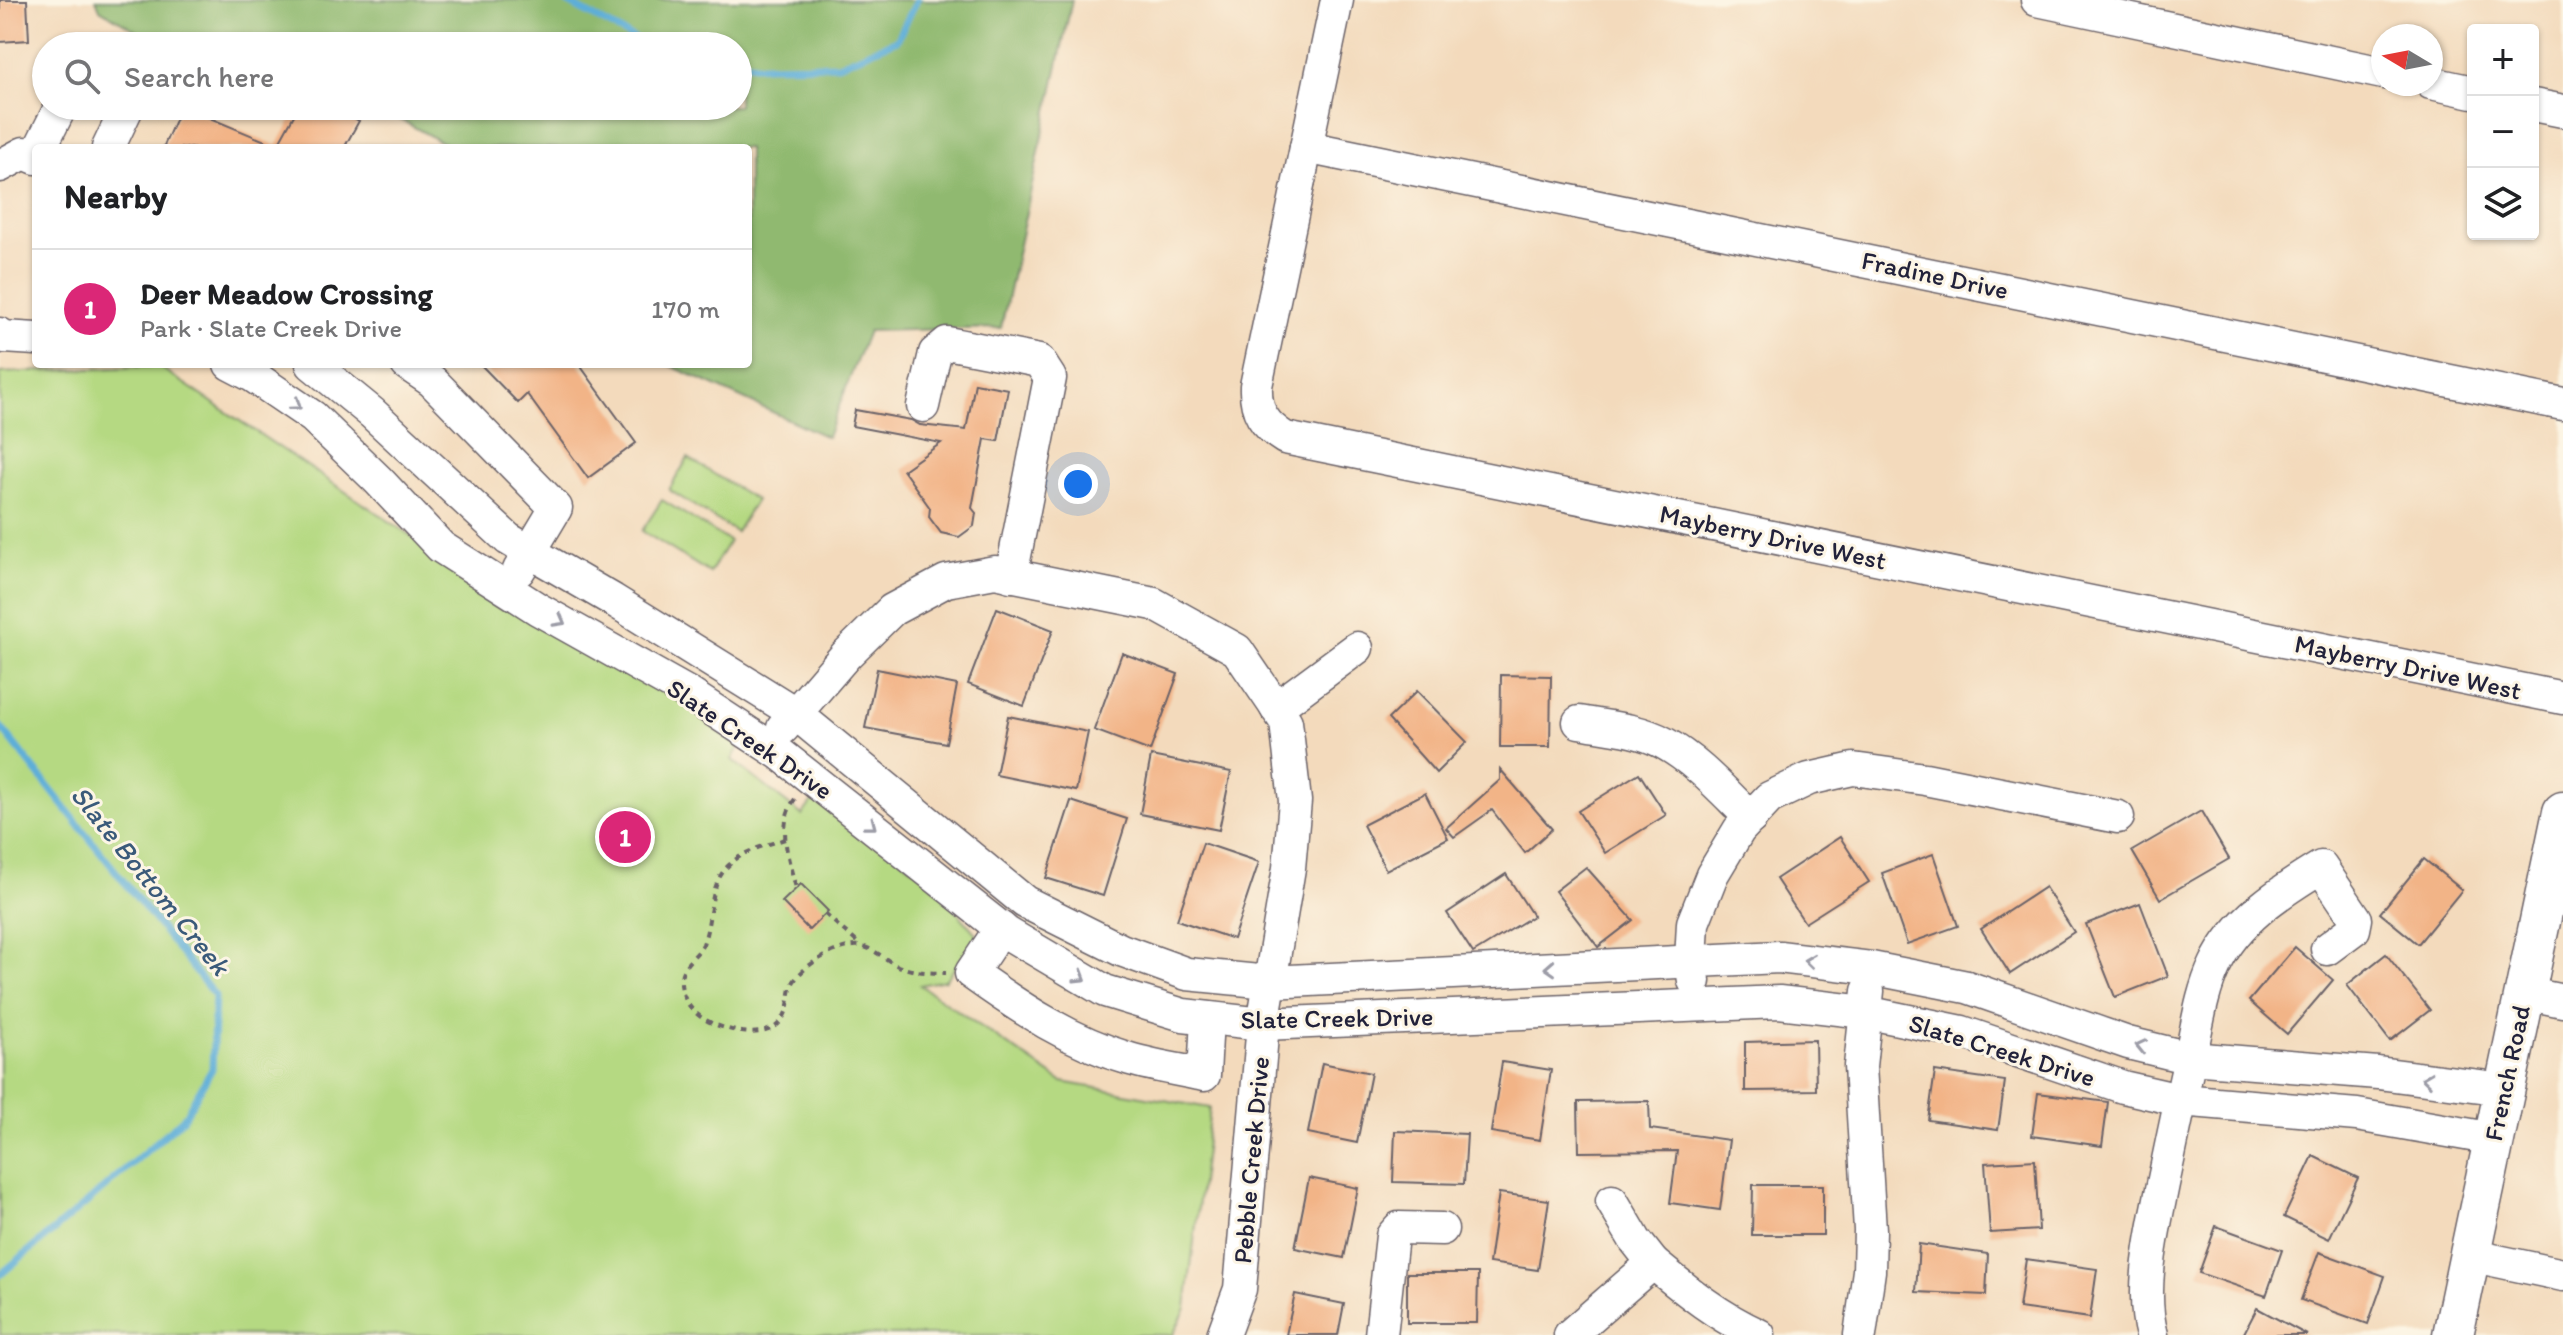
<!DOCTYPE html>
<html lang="en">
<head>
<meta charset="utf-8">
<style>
  :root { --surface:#fff; --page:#f6f6f6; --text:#202124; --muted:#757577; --line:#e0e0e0; --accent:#db2777 }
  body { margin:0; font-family:Itim,sans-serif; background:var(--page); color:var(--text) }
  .controls { position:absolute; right:24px; top:24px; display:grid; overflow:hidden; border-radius:8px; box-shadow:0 2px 6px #0004 }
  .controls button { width:72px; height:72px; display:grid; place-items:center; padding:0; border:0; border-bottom:2px solid var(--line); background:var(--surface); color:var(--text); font:40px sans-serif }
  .compass { position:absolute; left:2371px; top:24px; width:72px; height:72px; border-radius:50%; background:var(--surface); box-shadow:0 2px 6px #0004; rotate:280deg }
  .you { position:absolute; left:1078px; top:484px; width:28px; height:28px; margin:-20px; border:6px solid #fff; border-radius:50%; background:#1a73e8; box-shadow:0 0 0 12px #1a73e833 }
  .badge { display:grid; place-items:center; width:52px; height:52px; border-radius:50%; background:var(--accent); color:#fff; font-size:26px; font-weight:700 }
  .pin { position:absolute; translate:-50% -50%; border:4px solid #fff; box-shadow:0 2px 8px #0006 }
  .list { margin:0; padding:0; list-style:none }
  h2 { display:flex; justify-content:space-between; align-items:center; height:104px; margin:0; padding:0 32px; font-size:34px }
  h2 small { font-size:26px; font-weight:400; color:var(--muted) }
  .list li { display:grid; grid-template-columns:52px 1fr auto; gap:24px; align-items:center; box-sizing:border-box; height:120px; padding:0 32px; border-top:2px solid var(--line) }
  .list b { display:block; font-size:30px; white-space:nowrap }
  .list p { margin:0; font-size:26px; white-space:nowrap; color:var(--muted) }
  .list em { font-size:26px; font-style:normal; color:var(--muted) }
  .icon { flex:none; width:44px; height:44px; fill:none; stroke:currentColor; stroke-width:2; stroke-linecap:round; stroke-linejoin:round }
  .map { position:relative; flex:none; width:2563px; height:1335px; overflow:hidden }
  .search { position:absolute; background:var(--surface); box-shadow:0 2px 6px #0004; left:32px; top:32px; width:720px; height:88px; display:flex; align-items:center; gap:20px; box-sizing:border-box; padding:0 28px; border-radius:44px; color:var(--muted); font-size:30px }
  .panel { position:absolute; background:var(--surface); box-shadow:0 2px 6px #0004; left:32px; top:144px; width:720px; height:224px; border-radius:8px }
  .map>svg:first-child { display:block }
</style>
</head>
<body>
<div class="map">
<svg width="2563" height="1335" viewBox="0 0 2563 1335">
  <rect width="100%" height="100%" fill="#fcf5e5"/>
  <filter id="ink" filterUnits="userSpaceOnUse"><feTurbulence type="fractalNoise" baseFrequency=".0125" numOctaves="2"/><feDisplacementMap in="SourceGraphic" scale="16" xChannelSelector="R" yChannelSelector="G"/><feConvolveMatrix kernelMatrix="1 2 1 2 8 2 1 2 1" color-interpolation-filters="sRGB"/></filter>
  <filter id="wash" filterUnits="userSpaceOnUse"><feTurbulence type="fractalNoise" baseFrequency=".006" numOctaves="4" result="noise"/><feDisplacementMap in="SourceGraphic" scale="32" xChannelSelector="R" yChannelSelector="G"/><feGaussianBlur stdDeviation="1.8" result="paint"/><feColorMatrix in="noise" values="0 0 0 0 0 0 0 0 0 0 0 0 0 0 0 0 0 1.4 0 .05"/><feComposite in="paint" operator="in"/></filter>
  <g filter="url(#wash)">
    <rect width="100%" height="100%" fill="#f3dabc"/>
    <!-- green -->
    <g fill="#b5d982" stroke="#6c7e5e" stroke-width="2">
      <path d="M 158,366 L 471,576 L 743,739 L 732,760 L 802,815 L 818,794 L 930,881 L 979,937 L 945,980 L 920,985 L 1062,1082 L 1210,1108 L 1186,1308 L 1173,1335 L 0,1335 L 0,373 Z"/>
      <path d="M 688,458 L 756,500 L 736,532 L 669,490 Z"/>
      <path d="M 662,500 L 729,541 L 710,573 L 642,531 Z"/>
    </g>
    <!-- forest -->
    <path fill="#90b970" stroke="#596e56" stroke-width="2" d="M 96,0 L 1072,0 L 1001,328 L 868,331 L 827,437 L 667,364 L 748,364 L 748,148 L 452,148 L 376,106 L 738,106 L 738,46 L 162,46 L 100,9 Z"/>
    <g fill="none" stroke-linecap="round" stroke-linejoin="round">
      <!-- stream -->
      <g stroke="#5daed8" stroke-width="7">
        <path d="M 563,0 L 648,46"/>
        <path d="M 738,62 L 761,66 L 838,65 L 897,40 L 917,0"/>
        <path d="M 0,726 L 215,996 L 212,1069 L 183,1119 L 90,1200 L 0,1275"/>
      </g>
    </g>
    <g id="blocks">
      <!-- building -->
      <g fill="#f2b487">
        <path d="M 0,0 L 27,0 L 29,40 L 0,42 Z"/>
        <path d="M 181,106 L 277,146 L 299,106 L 332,106 L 359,121 L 344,148 L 163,148 Z"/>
        <path d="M 480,364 L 579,364 L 636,443 L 588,478 L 527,394 L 518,403 Z"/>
        <path d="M 975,383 L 1008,389 L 998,441 L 985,439 L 972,508 L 976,513 L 974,526 L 959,537 L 941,533 L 929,517 L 930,508 L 903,470 L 941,443 L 852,426 L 855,410 L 911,420 L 920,425 L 966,430 Z"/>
        <path d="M 997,608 L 1053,630 L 1024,706 L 968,684 Z"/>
        <path d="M 1122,653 L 1178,674 L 1150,751 L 1094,730 Z"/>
        <path d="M 877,669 L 957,685 L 946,743 L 865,728 Z"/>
        <path d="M 1501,675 L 1551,676 L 1550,747 L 1500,747 Z"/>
        <path d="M 1417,691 L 1467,742 L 1436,773 L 1388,719 Z"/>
        <path d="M 1008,716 L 1088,732 L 1076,791 L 996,775 Z"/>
        <path d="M 1151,756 L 1231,772 L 1219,830 L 1140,814 Z"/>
        <path d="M 1500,769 L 1552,829 L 1525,853 L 1492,810 L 1454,837 L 1446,828 L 1500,780 Z"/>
        <path d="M 1639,773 L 1666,815 L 1605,853 L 1578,811 Z"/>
        <path d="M 1425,793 L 1448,838 L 1386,870 L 1363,825 Z"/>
        <path d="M 1071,801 L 1127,819 L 1103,896 L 1046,878 Z"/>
        <path d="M 2201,811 L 2229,859 L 2160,899 L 2132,851 Z"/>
        <path d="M 1840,837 L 1869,882 L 1805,923 L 1776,879 Z"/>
        <path d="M 1203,843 L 1259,862 L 1233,939 L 1177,920 Z"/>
        <path d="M 1933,854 L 1958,926 L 1907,944 L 1882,873 Z"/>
        <path d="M 2424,859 L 2462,890 L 2418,944 L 2380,913 Z"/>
        <path d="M 1586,867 L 1633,920 L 1598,947 L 1555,891 Z"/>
        <path d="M 1506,874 L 1533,916 L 1473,953 L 1447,913 Z"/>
        <path d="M 801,884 L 828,911 L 809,930 L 782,902 Z"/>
        <path d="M 2045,887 L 2074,932 L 2010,974 L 1981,929 Z"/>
        <path d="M 2140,903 L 2168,976 L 2115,997 L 2086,924 Z"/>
        <path d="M 2295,947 L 2333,980 L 2287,1034 L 2249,1001 Z"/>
        <path d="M 2386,954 L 2430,1010 L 2390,1041 L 2347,985 Z"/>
        <path d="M 1815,1040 L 1816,1090 L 1745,1091 L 1745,1042 Z"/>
        <path d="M 1502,1062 L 1551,1070 L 1540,1140 L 1491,1132 Z"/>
        <path d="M 1322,1063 L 1371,1073 L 1357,1143 L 1308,1133 Z"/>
        <path d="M 1935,1071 L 2005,1081 L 1998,1130 L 1928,1120 Z"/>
        <path d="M 2038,1093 L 2108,1102 L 2102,1146 L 2032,1136 Z"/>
        <path d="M 1649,1101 L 1650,1129 L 1729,1140 L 1720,1210 L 1670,1203 L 1677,1151 L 1579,1152 L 1578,1102 Z"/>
        <path d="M 1395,1131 L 1467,1134 L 1464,1184 L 1393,1182 Z"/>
        <path d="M 2313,1156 L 2358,1178 L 2329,1239 L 2284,1217 Z"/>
        <path d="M 2035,1160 L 2039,1230 L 1990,1233 L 1985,1163 Z"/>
        <path d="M 1309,1178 L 1358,1188 L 1344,1258 L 1295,1248 Z"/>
        <path d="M 1753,1185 L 1823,1185 L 1823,1235 L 1752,1235 Z"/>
        <path d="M 1499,1193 L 1549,1200 L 1538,1270 L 1489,1263 Z"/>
        <path d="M 2216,1226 L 2282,1250 L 2266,1296 L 2199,1273 Z"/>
        <path d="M 1919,1244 L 1988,1254 L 1986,1295 L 1916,1292 Z"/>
        <path d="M 2319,1252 L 2385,1276 L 2368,1324 L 2301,1300 Z"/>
        <path d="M 2026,1259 L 2097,1269 L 2090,1318 L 2019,1308 Z"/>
        <path d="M 1407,1273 L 1478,1273 L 1477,1323 L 1407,1323 Z"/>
        <path d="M 1295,1294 L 1344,1304 L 1338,1335 L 1286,1335 Z"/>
        <path d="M 2257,1308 L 2307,1335 L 2243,1335 Z"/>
      </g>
    </g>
  </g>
  <g filter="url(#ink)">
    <use href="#blocks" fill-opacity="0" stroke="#6b6268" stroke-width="2"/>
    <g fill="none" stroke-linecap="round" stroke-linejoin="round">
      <defs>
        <g id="minor">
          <path d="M 1337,0 L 1256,386 C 1255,411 1264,425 1285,438 L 2563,698"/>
          <path d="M 2037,0 L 2383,73"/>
          <path d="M 2431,83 L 2473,92"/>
          <path d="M 2533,105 L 2563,111"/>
          <path d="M 1306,147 L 2563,404"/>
          <path d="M 40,148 L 61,106"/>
          <path d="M 108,148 L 128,106"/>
          <path d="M 0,166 L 24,153 L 36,158"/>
          <path d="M 0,334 L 4,337 L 36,339"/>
          <path d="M 230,364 L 253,376 L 313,417 L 378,480 L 441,547 L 538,609 L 686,692 L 779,753 L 1007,933 L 1105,991 L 1183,1015 L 1263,1024 L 1779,1002 L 1865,1012 L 1962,1032 L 2123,1087 L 2180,1100 L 2357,1115 L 2494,1139"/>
          <path d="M 312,364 L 372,413 L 508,539 L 613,600 L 795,713 L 1025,902 L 1121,950 L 1187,974 L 1269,982 L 1779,957 L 1871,968 L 1967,987 L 2128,1043 L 2190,1058 L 2378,1073 L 2504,1089"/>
          <path d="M 407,364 L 432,381 L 556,508 L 519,570"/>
          <path d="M 923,406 L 935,353 L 947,343 L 1039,361 L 1050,378 L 1011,576"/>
          <path d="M 1276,708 L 1357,648"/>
          <path d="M 1579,722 C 1607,727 1639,729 1664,743 C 1697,761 1724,792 1751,818"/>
          <path d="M 783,728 L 846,655 L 892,610 L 946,581 L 995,572 L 1154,604 L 1237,650 L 1286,722 L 1295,801 L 1289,868 L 1263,1024 L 1240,1289 L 1223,1335"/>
          <path d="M 1001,928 L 971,973 C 1020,1008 1071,1042 1130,1059 C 1154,1066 1180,1070 1204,1075 L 1207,1018"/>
          <path d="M 1694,981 L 1691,961 L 1693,923 L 1712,875 L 1739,830 L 1769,798 L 1809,779 L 1853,769 L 1925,779 L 2118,817"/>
          <path d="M 2524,993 L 2563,1001"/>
          <path d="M 1612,1201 L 1635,1240 L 1653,1263"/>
          <path d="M 2469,1255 L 2563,1275"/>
          <path d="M 1381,1335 L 1392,1236 L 1399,1228 L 1442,1229"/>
          <path d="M 1570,1335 L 1653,1263 C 1687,1291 1719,1317 1759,1335"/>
          <path d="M 1860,1335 L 1869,1271 L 1870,1230 L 1860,1066 L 1868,991"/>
          <path d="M 2152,1335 C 2139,1289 2154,1230 2163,1184 C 2172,1142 2180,1101 2190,1059 C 2197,1028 2201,994 2215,965 C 2236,920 2280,892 2321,867 L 2356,919 L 2354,929 L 2327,949"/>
        </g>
        <path id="major" d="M 2453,1335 L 2563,812"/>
      </defs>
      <!-- minor casing -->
      <use href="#minor" stroke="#6b6268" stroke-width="35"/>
      <!-- major casing -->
      <use href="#major" stroke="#6b6268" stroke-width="43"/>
      <!-- path -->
      <g stroke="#6b6268" stroke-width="4" stroke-dasharray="6 6" stroke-linecap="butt">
        <path d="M 795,799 C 776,824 789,861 796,888"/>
        <path d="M 785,839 C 767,845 745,850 730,864 C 708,883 713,918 703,944 C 697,957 682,963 681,979 C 680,995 690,1011 704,1019 C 724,1031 769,1043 783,1018 C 790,1008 788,994 793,983 C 803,965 834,948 854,946 C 870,944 885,960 898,966 C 913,972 930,973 946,973"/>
        <path d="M 825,914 L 859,944"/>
      </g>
      <!-- minor -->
      <use href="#minor" stroke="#fff" stroke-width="32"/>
      <!-- major -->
      <use href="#major" stroke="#fff" stroke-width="40"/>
    </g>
    <!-- one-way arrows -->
    <defs><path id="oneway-chevron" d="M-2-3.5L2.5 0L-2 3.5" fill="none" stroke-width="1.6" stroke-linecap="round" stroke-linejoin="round" transform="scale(2)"/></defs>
    <g stroke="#9c9ca7">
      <use href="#oneway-chevron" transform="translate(296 405) rotate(35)"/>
      <use href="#oneway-chevron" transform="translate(560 621) rotate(29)"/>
      <use href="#oneway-chevron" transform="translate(871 825) rotate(38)"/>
      <use href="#oneway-chevron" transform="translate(1809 961) rotate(-173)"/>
      <use href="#oneway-chevron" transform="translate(1550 968) rotate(177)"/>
      <use href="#oneway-chevron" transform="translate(1081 977) rotate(31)"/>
      <use href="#oneway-chevron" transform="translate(2141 1046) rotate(-167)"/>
      <use href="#oneway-chevron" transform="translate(2427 1079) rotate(-173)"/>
    </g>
  </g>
  <g text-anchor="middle" stroke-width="6" stroke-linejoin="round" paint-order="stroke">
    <!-- street labels -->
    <g font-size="26" fill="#22223b" stroke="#fcf5e5">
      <text transform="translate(1935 275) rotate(12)" y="9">Fradine Drive</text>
      <text transform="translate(1773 537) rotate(12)" y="9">Mayberry Drive West</text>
      <text transform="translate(2408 667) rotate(12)" y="9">Mayberry Drive West</text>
      <text transform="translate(750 739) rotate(34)" y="9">Slate Creek Drive</text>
      <text transform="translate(1337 1018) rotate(-1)" y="9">Slate Creek Drive</text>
      <text transform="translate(2002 1050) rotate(17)" y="9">Slate Creek Drive</text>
      <text transform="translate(2507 1073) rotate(-78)" y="9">French Road</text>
      <text transform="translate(1251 1160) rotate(-85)" y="9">Pebble Creek Drive</text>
    </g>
    <!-- water labels -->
    <g font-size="28" font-style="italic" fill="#3a5a7a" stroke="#fcf5e5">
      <text transform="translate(151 880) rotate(51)" y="10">Slate Bottom Creek</text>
    </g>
  </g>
</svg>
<div class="controls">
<button>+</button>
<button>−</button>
<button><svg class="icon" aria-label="layers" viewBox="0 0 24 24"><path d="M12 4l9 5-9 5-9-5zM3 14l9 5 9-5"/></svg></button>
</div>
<svg class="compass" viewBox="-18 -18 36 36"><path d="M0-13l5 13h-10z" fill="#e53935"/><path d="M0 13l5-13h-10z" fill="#757577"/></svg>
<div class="you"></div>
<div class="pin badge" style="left:625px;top:837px">1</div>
<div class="search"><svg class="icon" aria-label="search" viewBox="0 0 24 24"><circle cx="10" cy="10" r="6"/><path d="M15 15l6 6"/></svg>Search here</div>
<section class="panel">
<h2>Nearby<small></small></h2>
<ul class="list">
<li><span class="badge">1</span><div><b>Deer Meadow Crossing</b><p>Park · Slate Creek Drive</p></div><em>170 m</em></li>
</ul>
</section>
</div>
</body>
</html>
